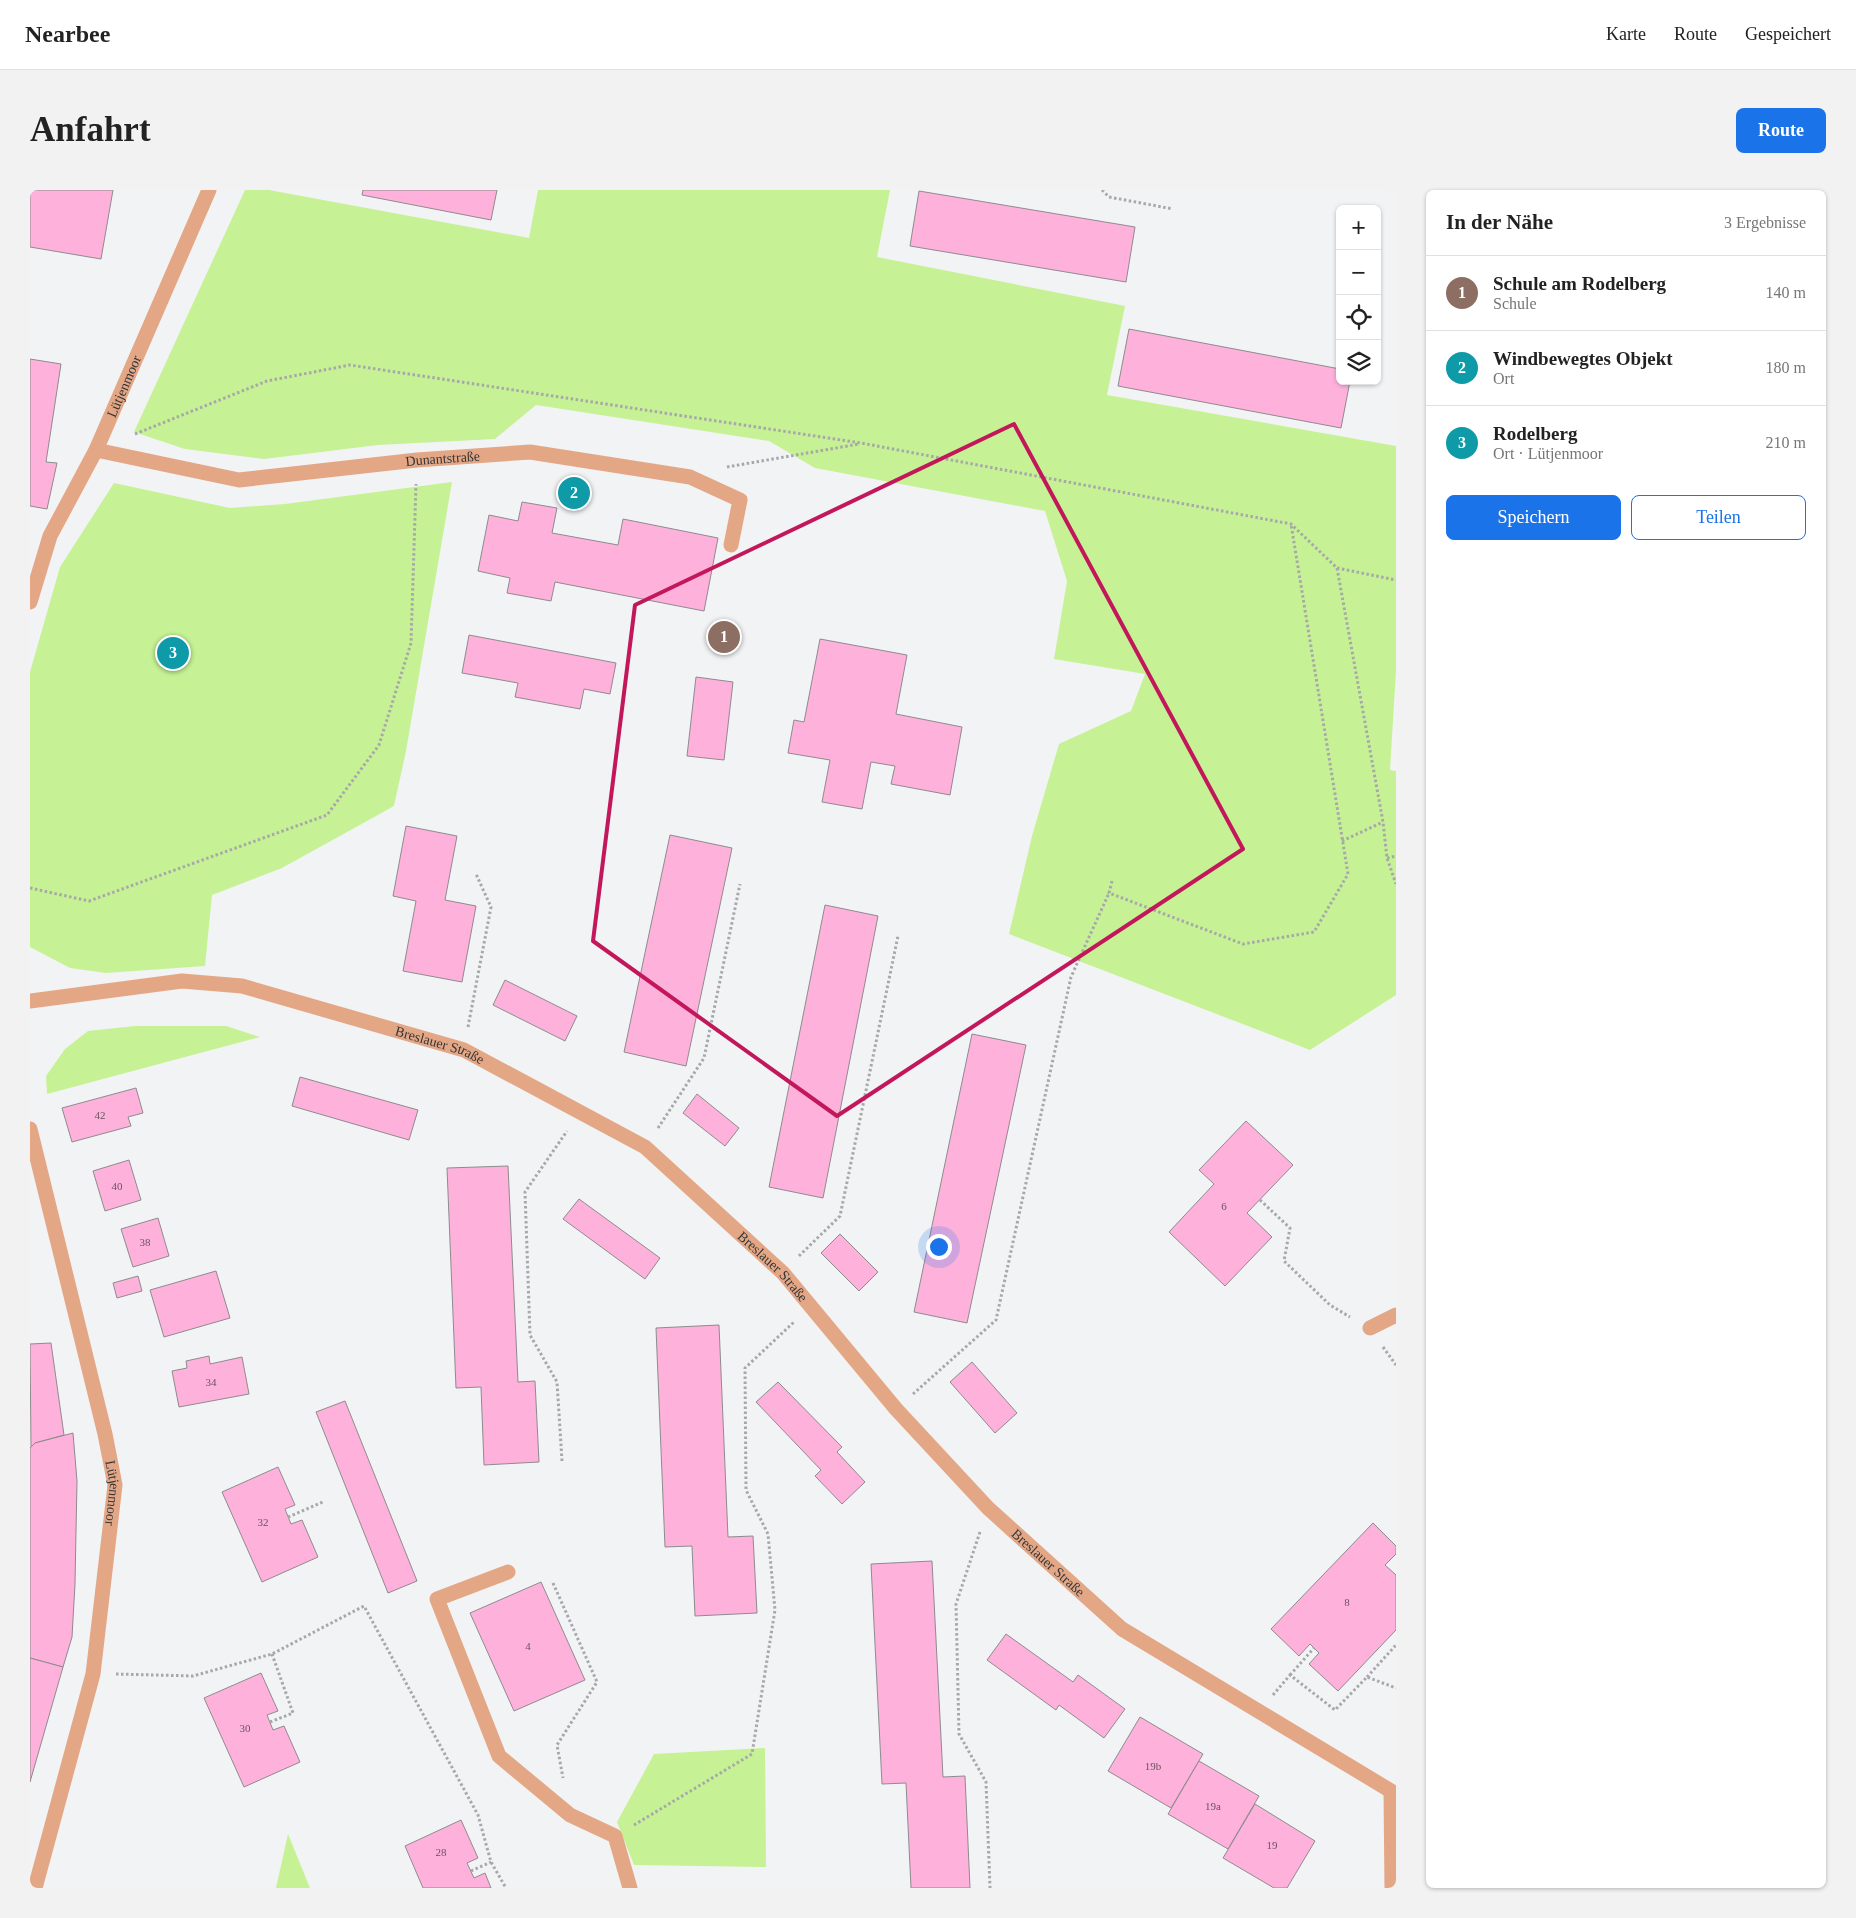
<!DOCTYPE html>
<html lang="de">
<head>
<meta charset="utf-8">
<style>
  :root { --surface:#fff; --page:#f2f2f2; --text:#222; --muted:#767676; --line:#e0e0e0; --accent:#1a73e8 }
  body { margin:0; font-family:Georgia,serif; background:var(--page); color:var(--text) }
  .controls { position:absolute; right:15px; top:15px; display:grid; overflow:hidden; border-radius:8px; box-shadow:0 1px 4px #0004 }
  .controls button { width:45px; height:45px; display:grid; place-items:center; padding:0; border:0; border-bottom:1px solid var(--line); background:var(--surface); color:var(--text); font:25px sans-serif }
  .you { position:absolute; left:908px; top:1056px; width:18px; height:18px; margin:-12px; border:4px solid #fff; border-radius:50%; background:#1a73e8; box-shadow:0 0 0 8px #1a73e833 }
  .badge { display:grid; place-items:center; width:32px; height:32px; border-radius:50%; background:var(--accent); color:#fff; font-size:16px; font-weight:700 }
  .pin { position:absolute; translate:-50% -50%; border:2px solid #fff; box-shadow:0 1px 5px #0006 }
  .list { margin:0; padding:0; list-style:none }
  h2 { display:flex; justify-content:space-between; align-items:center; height:65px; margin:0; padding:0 20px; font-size:21px }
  h2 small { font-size:16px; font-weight:400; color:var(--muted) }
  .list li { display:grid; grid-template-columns:32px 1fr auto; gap:15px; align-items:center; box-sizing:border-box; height:75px; padding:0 20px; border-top:1px solid var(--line) }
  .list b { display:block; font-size:19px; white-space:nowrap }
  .list p { margin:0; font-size:16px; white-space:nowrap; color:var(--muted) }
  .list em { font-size:16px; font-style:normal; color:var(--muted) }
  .actions { display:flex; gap:10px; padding:15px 20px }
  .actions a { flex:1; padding:11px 0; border:1px solid var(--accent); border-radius:8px; text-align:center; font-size:18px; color:var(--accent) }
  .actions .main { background:var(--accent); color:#fff }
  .icon { flex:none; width:28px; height:28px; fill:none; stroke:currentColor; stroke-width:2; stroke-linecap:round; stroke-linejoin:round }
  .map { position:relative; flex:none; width:1366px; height:1698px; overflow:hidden; border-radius:8px }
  header { display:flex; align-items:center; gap:30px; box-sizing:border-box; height:70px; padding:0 25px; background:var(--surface); border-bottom:1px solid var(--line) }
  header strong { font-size:24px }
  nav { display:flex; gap:28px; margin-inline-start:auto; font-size:18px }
  .intro { display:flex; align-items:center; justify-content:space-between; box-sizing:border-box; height:120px; padding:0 30px }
  h1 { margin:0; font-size:35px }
  .button { padding:12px 22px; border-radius:8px; background:var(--accent); color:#fff; font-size:18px; font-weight:700 }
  main { display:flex; gap:30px; padding:0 30px }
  aside { flex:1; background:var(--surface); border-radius:8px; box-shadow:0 1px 4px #0004 }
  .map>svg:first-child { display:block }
</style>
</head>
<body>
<header>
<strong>Nearbee</strong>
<nav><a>Karte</a><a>Route</a><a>Gespeichert</a></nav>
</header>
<div class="intro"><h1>Anfahrt</h1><a class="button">Route</a></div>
<main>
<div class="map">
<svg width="1366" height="1698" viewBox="0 0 1366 1698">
  <rect width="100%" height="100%" fill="#f2f3f5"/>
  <!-- green -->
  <g fill="#c6f295">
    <path d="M 215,0 L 239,0 L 499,48 L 508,0 L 860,0 L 847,67 L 1095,116 L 1077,205 L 1366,256 L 1366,481 L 1360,580 L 1366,581 L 1366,805 L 1280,860 L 979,744 L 1002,646 L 1029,554 L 1101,521 L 1115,484 L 1024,469 L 1037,391 L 1015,321 L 785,278 L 739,251 L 506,215 L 465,249 L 348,255 L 234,269 L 155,259 L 104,242 Z"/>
    <path d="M 422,292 L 376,561 L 364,616 L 252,678 L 182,705 L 175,776 L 76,783 L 40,778 L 0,757 L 0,482 L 30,377 L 84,293 L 200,318 L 255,314 Z"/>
    <path d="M 105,836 L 196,836 L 230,847 L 17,904 L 16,886 L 35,859 L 58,841 Z"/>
    <path d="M 735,1558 L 736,1677 L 604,1675 L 587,1632 L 624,1564 Z"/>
    <path d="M 258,1644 L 280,1698 L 246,1698 Z"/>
  </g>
  <!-- building -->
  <g fill="#feb1db" stroke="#8e8b8d">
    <path d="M 0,0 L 83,0 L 71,69 L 0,57 Z"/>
    <path d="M 333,0 L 467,0 L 461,30 L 332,5 Z"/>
    <path d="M 889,1 L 1105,37 L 1096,92 L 880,56 Z"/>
    <path d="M 1099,139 L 1310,179 L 1310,191 L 1320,191 L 1311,238 L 1088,196 Z"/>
    <path d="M 0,169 L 31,174 L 16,272 L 27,273 L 17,319 L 0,316 Z"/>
    <path d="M 492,312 L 527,318 L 522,343 L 588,355 L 593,329 L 688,348 L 674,421 L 525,392 L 521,411 L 477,403 L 480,388 L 448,381 L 459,325 L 488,331 Z"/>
    <path d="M 439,445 L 586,473 L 580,504 L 554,499 L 550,519 L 485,507 L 488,493 L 432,483 Z"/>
    <path d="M 790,449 L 877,465 L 866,524 L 932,537 L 920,605 L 861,594 L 865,576 L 841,572 L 832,619 L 792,612 L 800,570 L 758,563 L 764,530 L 774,532 Z"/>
    <path d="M 666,487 L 703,492 L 694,570 L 657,566 Z"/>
    <path d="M 376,636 L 427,646 L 415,710 L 446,716 L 432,792 L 373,781 L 386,711 L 363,706 Z"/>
    <path d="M 640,645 L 702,658 L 656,876 L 594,862 Z"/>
    <path d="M 795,715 L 848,726 L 793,1008 L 739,997 Z"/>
    <path d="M 475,790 L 547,826 L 535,851 L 463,815 Z"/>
    <path d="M 942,844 L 996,855 L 937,1133 L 884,1122 Z"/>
    <path d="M 270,887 L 388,920 L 379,950 L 262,916 Z"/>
    <path d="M 106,898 L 113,923 L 98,927 L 101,936 L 42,952 L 32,918 Z"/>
    <path d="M 667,904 L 709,938 L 695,956 L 653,923 Z"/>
    <path d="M 1216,931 L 1263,975 L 1217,1023 L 1242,1047 L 1195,1096 L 1139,1042 L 1184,994 L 1169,980 Z"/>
    <path d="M 99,970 L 111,1010 L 75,1021 L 63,981 Z"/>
    <path d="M 478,976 L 488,1192 L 505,1191 L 509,1272 L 454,1275 L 451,1197 L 426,1198 L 417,978 Z"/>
    <path d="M 549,1009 L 630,1068 L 615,1089 L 533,1029 Z"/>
    <path d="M 128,1028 L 139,1066 L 103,1077 L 91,1039 Z"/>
    <path d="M 810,1044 L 848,1082 L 829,1101 L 791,1063 Z"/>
    <path d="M 186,1081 L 200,1128 L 134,1147 L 120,1100 Z"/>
    <path d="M 108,1086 L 112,1101 L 87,1108 L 83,1093 Z"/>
    <path d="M 689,1135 L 698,1347 L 723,1346 L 727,1423 L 665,1426 L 662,1356 L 635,1357 L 626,1138 Z"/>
    <path d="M 21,1153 L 34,1245 L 5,1253 L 1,1258 L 0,1154 Z"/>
    <path d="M 179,1166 L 180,1174 L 212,1167 L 219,1204 L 149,1217 L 142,1181 L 157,1178 L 156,1171 Z"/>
    <path d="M 942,1172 L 987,1223 L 965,1243 L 920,1192 Z"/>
    <path d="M 748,1192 L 812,1257 L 807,1262 L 835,1292 L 812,1314 L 785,1286 L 791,1280 L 726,1212 Z"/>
    <path d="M 315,1211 L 387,1391 L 358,1403 L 286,1222 Z"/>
    <path d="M 43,1243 L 47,1291 L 45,1394 L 42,1447 L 33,1477 L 0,1468 L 0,1258 L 5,1253 Z"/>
    <path d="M 248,1277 L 265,1315 L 255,1319 L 261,1334 L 272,1330 L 288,1367 L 232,1392 L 192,1302 Z"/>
    <path d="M 1343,1333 L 1366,1356 L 1366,1364 L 1355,1375 L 1366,1385 L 1366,1440 L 1308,1501 L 1279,1474 L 1289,1463 L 1280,1454 L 1269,1466 L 1241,1439 Z"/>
    <path d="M 902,1371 L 913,1587 L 935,1586 L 940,1698 L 881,1698 L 876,1593 L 852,1594 L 841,1374 Z"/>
    <path d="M 511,1392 L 555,1490 L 484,1521 L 440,1423 Z"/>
    <path d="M 976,1444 L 1043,1492 L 1048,1485 L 1095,1519 L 1074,1548 L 1029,1515 L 1026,1520 L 957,1470 Z"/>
    <path d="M 0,1468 L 33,1477 L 0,1592 Z"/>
    <path d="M 231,1483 L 248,1521 L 237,1525 L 243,1540 L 254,1536 L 270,1572 L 214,1597 L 174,1508 Z"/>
    <path d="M 1110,1527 L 1173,1564 L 1141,1618 L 1078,1581 Z"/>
    <path d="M 1169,1571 L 1229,1606 L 1198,1659 L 1138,1624 Z"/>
    <path d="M 1225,1614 L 1285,1651 L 1257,1698 L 1244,1698 L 1193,1668 Z"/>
    <path d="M 431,1630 L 448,1668 L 437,1673 L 444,1688 L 455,1683 L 461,1698 L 393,1698 L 375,1656 Z"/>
  </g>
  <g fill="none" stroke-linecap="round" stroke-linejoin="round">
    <!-- path -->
    <g stroke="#a7a8a9" stroke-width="3" stroke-dasharray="2.5 2.5" stroke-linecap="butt">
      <path d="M 1072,0 L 1079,7 L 1143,19"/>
      <path d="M 105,244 L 237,191 L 320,175 L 831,253 L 1261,334 L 1307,378 L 1353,632 L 1357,668 L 1366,694"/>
      <path d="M 697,277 L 829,254"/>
      <path d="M 1307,378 L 1366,390"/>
      <path d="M 1312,651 L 1353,632"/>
      <path d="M 1357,668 L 1366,666"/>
      <path d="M 1082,691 L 1079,703 L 1213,754 L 1284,742 L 1318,684 L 1261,334"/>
      <path d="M 0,698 L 59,711 L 297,625 L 349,555 L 381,453 L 386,294"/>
      <path d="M 438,837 L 461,717 L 446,684"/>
      <path d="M 628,938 L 674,868 L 710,694"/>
      <path d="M 1230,1010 L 1260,1038 L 1254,1071 L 1300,1115 L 1320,1127"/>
      <path d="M 769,1066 L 810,1026 L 868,746"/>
      <path d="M 1353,1157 L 1366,1175"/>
      <path d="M 883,1204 L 966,1130 L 1041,787 L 1079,703"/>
      <path d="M 532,1271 L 527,1192 L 500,1145 L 495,1002 L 537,941"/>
      <path d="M 258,1327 L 293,1312"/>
      <path d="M 950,1342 L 926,1414 L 929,1544 L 956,1592 L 960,1698"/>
      <path d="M 523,1393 L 567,1492 L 527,1555 L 533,1588"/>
      <path d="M 86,1484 L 163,1486 L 242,1464 L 334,1416 L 448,1625 L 461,1672 L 476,1698"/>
      <path d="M 1260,1485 L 1284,1458"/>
      <path d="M 1337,1487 L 1366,1455"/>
      <path d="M 1243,1505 L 1260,1485 L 1305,1520 L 1337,1487 L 1366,1498"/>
      <path d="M 240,1532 L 263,1523 L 242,1464"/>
      <path d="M 604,1635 L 722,1564 L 745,1420 L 738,1344 L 716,1300 L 715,1178 L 764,1132"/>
      <path d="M 441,1681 L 461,1672"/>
    </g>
    <!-- minor -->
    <g stroke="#e4a786" stroke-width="15">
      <path id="s1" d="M 66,260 L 209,290 L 387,270 L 500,262 L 660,287 L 710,310 L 701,355"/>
      <path id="s2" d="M 0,412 L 20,346 L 66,260 L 179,0"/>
      <path id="s3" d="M 0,811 L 152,791 L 212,796 L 434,860 L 615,957 L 753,1083 L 866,1219 L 958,1318 L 1092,1439 L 1366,1604"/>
      <path id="s4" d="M 0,939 L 75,1244 L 85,1295 L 63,1484 L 5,1698"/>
      <path d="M 1340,1138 L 1366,1125"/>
      <path d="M 478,1382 L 407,1409 L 469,1566 L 540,1625 L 585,1646 L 600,1698"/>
      <path d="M 1361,1602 L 1362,1698"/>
    </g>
  </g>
  <!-- marked area -->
  <path fill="none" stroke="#c2185b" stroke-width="4" stroke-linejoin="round" d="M 984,234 L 1213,659 L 807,926 L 563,751 L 605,415 Z"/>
  <g text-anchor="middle" stroke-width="5" stroke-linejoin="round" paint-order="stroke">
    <!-- number labels -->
    <g font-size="11" fill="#685560">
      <text x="70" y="929">42</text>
      <text x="87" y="1000">40</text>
      <text x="1194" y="1020">6</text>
      <text x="115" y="1056">38</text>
      <text x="181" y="1196">34</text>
      <text x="233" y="1336">32</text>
      <text x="1317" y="1416">8</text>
      <text x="498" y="1460">4</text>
      <text x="215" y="1542">30</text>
      <text x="1123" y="1580">19b</text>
      <text x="1183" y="1620">19a</text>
      <text x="1242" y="1659">19</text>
      <text x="411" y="1666">28</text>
    </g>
    <!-- street labels -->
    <g font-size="14" fill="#363637" stroke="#fff">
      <text dy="5" stroke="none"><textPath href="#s2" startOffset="236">Lütjenmoor</textPath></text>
      <text dy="5" stroke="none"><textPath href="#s1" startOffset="351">Dunantstraße</textPath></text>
      <text dy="5" stroke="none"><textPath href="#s3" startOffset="420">Breslauer Straße</textPath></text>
      <text dy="5" stroke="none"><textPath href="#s3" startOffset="825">Breslauer Straße</textPath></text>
      <text dy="5" stroke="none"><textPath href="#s4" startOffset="374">Lütjenmoor</textPath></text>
      <text dy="5" stroke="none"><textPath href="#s3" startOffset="1230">Breslauer Straße</textPath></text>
    </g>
  </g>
</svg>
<div class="controls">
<button>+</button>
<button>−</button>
<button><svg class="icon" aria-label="locate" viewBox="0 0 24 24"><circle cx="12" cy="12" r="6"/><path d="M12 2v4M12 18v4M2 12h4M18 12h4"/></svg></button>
<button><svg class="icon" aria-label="layers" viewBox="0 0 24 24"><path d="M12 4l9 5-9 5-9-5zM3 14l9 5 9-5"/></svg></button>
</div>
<div class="you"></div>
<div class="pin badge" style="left:694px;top:447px;background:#8d6e63">1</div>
<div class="pin badge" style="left:544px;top:303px;background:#0f9aa8">2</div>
<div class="pin badge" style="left:143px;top:463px;background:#0f9aa8">3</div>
</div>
<aside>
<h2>In der Nähe<small>3 Ergebnisse</small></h2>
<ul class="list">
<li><span class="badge" style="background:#8d6e63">1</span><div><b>Schule am Rodelberg</b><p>Schule</p></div><em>140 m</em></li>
<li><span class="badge" style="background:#0f9aa8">2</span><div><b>Windbewegtes Objekt</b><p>Ort</p></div><em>180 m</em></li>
<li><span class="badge" style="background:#0f9aa8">3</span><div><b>Rodelberg</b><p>Ort · Lütjenmoor</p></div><em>210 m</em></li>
</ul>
<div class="actions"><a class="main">Speichern</a><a>Teilen</a></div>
</aside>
</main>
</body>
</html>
